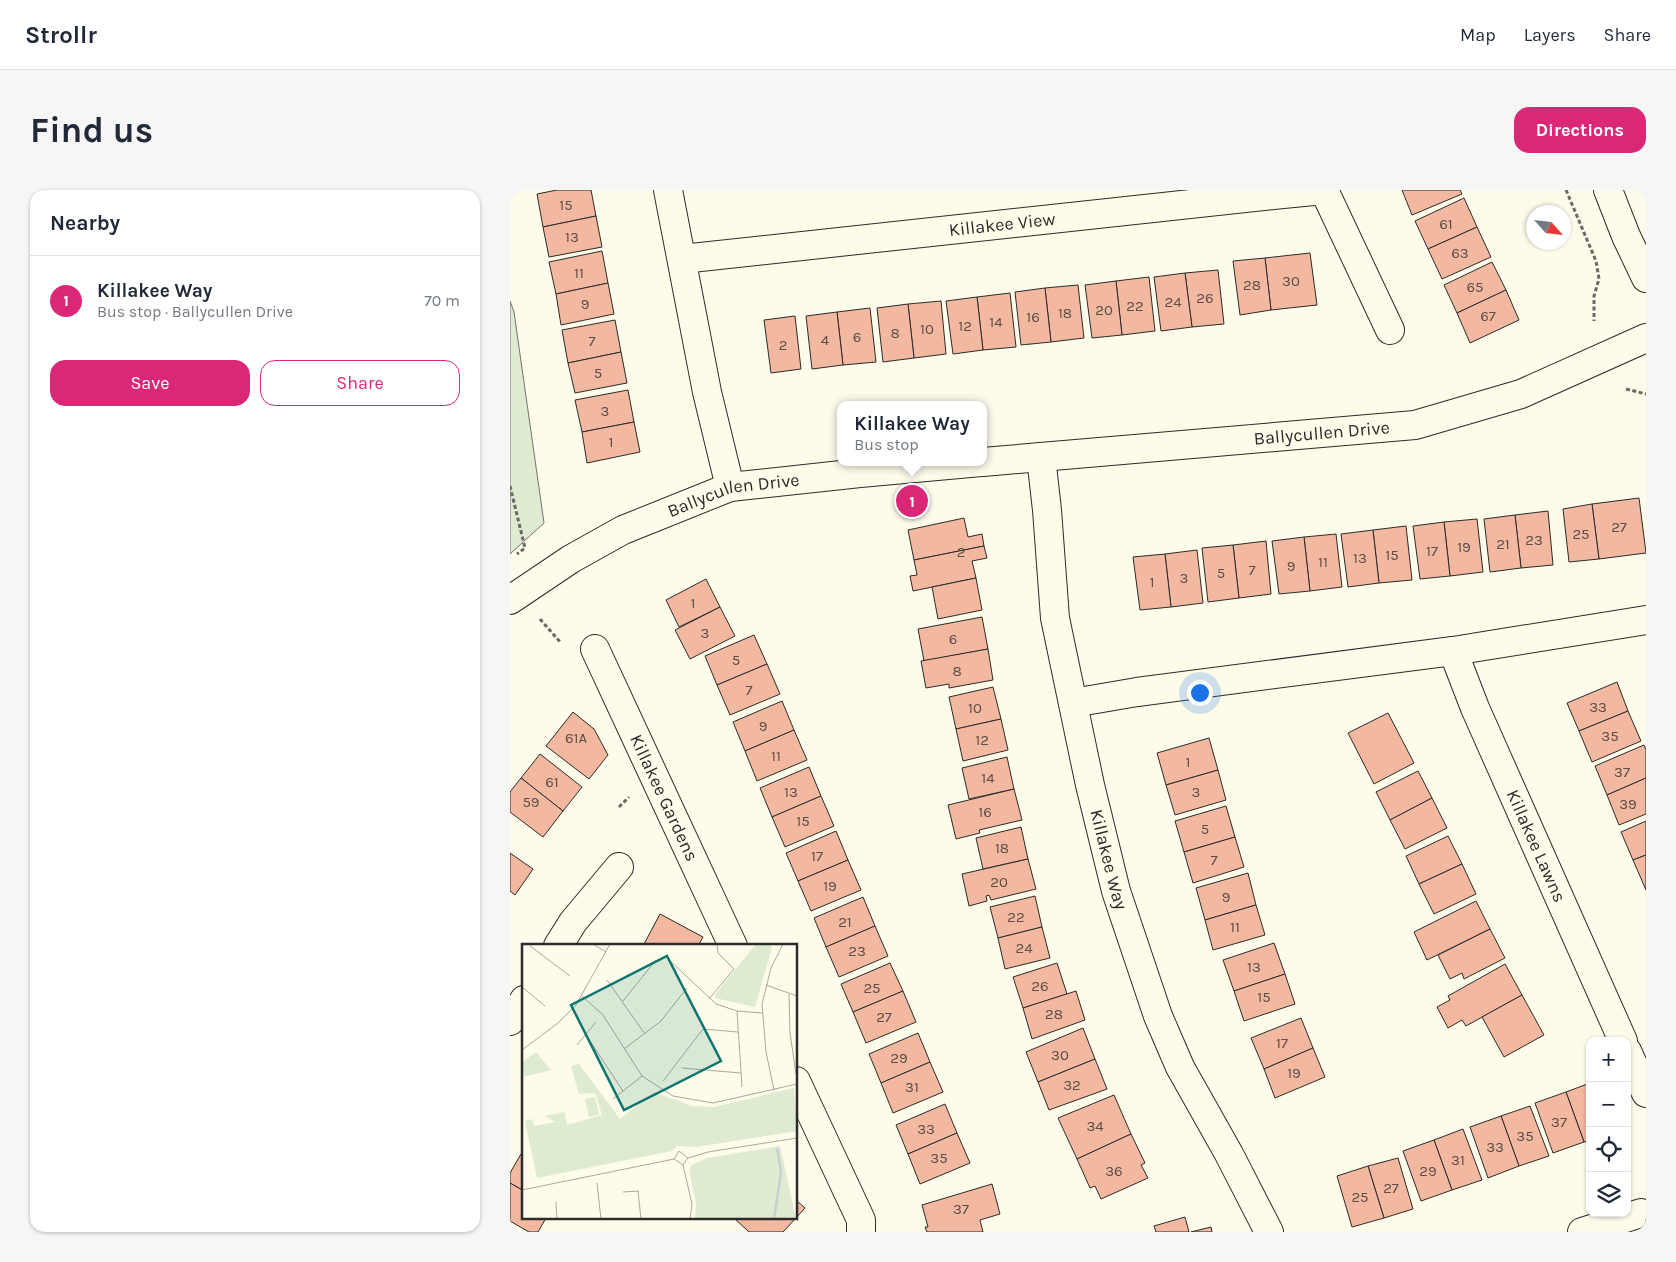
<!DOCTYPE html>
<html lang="en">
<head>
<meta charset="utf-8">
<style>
  :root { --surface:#fff; --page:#f6f6f7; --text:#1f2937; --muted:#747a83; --line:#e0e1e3; --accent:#db2777 }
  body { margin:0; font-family:Karla,sans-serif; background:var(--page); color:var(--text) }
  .controls { position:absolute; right:15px; bottom:15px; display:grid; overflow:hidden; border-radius:10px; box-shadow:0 1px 4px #0004 }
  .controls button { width:45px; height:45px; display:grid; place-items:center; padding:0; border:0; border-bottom:1px solid var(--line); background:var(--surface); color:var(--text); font:25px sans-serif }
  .compass { position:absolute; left:1016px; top:15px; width:45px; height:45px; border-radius:50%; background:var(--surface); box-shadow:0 1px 4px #0004; rotate:117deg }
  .you { position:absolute; left:689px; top:502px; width:18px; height:18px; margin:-12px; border:4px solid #fff; border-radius:50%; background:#1a73e8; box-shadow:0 0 0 8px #1a73e833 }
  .badge { display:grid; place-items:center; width:32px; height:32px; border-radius:50%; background:var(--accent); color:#fff; font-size:16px; font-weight:700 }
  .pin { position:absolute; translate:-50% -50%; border:2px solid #fff; box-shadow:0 1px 5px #0006 }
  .popup { position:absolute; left:327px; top:211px; width:150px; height:65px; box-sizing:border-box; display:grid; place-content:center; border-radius:10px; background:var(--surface); filter:drop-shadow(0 1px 4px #0005); font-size:16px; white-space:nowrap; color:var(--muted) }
  .popup b { font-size:19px; color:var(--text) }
  .popup::after { content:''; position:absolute; left:50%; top:100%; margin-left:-10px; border:10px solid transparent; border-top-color:var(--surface) }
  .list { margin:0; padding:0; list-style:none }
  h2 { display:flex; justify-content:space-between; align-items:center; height:65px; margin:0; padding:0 20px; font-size:21px }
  h2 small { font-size:16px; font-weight:400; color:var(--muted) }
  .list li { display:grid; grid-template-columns:32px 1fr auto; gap:15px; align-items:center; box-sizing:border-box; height:90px; padding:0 20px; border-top:1px solid var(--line) }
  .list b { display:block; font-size:19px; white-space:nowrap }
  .list p { margin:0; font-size:16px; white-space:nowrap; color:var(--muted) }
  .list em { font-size:16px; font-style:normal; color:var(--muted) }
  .actions { display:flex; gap:10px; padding:15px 20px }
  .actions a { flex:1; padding:11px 0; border:1px solid var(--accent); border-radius:15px; text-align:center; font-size:18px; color:var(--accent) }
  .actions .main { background:var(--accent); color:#fff }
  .icon { flex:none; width:28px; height:28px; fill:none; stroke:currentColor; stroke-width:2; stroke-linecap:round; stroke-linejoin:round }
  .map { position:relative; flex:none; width:1136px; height:1042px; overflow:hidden; border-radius:15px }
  header { display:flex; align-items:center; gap:30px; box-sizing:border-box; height:70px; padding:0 25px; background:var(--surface); border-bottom:1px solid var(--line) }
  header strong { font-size:24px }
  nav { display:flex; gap:28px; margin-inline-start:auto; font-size:18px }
  .intro { display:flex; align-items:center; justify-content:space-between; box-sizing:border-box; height:120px; padding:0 30px }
  h1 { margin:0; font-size:35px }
  .button { padding:12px 22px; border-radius:15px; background:var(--accent); color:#fff; font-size:18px; font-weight:700 }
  main { display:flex; gap:30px; padding:0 30px }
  aside { flex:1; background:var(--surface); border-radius:15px; box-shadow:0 1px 4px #0004 }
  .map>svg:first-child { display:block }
</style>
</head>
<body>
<header>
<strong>Strollr</strong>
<nav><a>Map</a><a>Layers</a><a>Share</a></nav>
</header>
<div class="intro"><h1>Find us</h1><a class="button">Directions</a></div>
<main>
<aside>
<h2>Nearby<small></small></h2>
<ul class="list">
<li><span class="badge">1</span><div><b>Killakee Way</b><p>Bus stop · Ballycullen Drive</p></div><em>70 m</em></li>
</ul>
<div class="actions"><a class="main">Save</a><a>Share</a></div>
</aside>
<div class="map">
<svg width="1136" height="1042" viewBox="0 0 1136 1042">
  <rect width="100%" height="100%" fill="#fdfbea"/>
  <!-- green -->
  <path fill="#deebd1" stroke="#74746e" d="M 0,111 L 4,122 L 34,333 L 0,364 Z"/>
  <!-- building -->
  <g fill="#f2b8a0" stroke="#2b2b2b">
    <path d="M 47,0 L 81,0 L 86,26 L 33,37 L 27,4 Z"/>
    <path d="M 892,0 L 950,0 L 952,4 L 902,25 Z"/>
    <path d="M 954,8 L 967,37 L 918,59 L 905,31 Z"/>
    <path d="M 86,26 L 92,57 L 39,67 L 33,37 Z"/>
    <path d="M 967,37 L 981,67 L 932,89 L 918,59 Z"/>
    <path d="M 92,61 L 98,93 L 46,104 L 39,72 Z"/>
    <path d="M 800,63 L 807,115 L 761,120 L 755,68 Z"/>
    <path d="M 755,68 L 761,120 L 730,125 L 723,71 Z"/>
    <path d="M 982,72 L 996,100 L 947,123 L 934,95 Z"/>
    <path d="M 708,80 L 714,134 L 682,137 L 675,83 Z"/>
    <path d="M 675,83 L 682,137 L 651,141 L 644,87 Z"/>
    <path d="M 639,87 L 645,141 L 612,145 L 606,91 Z"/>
    <path d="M 606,91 L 612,145 L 582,148 L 575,95 Z"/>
    <path d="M 98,93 L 104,124 L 51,135 L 46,104 Z"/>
    <path d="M 568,95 L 574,148 L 541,152 L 535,98 Z"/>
    <path d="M 535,98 L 541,152 L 511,155 L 505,102 Z"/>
    <path d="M 996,100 L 1009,130 L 960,153 L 947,123 Z"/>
    <path d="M 500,103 L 506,157 L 473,160 L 467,107 Z"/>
    <path d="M 467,107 L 473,160 L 443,164 L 436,111 Z"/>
    <path d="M 431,111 L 436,164 L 404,168 L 398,114 Z"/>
    <path d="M 398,114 L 404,168 L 373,172 L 367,118 Z"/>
    <path d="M 360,118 L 366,172 L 333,175 L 327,122 Z"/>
    <path d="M 327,122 L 333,175 L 302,179 L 296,126 Z"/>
    <path d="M 285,126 L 291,179 L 261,183 L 254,130 Z"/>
    <path d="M 105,130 L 111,162 L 58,173 L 52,140 Z"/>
    <path d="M 111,162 L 117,193 L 65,203 L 58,173 Z"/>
    <path d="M 118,200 L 124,232 L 72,242 L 65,210 Z"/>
    <path d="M 124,232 L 130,262 L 77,273 L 72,242 Z"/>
    <path d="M 1129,308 L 1136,363 L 1089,369 L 1082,314 Z"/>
    <path d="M 1082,314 L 1089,369 L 1059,372 L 1053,319 Z"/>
    <path d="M 1038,321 L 1043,375 L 1011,378 L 1005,325 Z"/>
    <path d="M 1005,325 L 1011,378 L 980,382 L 974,329 Z"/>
    <path d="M 454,328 L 458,347 L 472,344 L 474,356 L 404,370 L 398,340 Z"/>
    <path d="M 967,329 L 973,382 L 940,386 L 934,332 Z"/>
    <path d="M 934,332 L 940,386 L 910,389 L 903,336 Z"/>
    <path d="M 896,336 L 902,390 L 869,393 L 863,340 Z"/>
    <path d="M 863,340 L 869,393 L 838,397 L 831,344 Z"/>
    <path d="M 826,344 L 832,397 L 800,401 L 794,347 Z"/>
    <path d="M 794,347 L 800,401 L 769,404 L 762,351 Z"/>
    <path d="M 756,351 L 761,404 L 729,408 L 723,355 Z"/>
    <path d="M 723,355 L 729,408 L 698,412 L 692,358 Z"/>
    <path d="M 474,356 L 477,368 L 462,371 L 466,388 L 403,401 L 400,386 L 407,385 L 404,370 Z"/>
    <path d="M 687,360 L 693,413 L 661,417 L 655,364 Z"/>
    <path d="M 655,364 L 661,417 L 630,420 L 623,367 Z"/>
    <path d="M 466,388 L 472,420 L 428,429 L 422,397 Z"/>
    <path d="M 196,389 L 210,417 L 169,437 L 156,410 Z"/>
    <path d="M 210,417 L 225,446 L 180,469 L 165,440 Z"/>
    <path d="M 472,427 L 478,459 L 414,471 L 408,439 Z"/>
    <path d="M 244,445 L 257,474 L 207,495 L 195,466 Z"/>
    <path d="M 478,459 L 483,490 L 439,498 L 439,494 L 416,498 L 411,471 Z"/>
    <path d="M 257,474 L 270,504 L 220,525 L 207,495 Z"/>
    <path d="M 1107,492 L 1118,521 L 1069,541 L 1057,513 Z"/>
    <path d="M 483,497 L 491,529 L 446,539 L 439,507 Z"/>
    <path d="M 272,511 L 284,540 L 235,561 L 223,532 Z"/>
    <path d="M 1118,521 L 1131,551 L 1082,572 L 1069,541 Z"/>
    <path d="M 63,522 L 84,539 L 98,565 L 79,589 L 36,556 Z"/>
    <path d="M 878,523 L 904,573 L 864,594 L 838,543 Z"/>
    <path d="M 491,529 L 498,560 L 453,571 L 446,539 Z"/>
    <path d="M 284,540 L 297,570 L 247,591 L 235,561 Z"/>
    <path d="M 699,548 L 708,580 L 656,595 L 647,563 Z"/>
    <path d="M 1134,555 L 1136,560 L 1136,588 L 1097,605 L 1085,576 Z"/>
    <path d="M 30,564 L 72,597 L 53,621 L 11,588 Z"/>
    <path d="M 497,567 L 504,599 L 459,609 L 452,578 Z"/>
    <path d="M 299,577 L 311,606 L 262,627 L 250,598 Z"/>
    <path d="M 708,580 L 716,610 L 665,625 L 656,595 Z"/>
    <path d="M 908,581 L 922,608 L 880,630 L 866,602 Z"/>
    <path d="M 11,588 L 53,621 L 33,647 L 0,622 L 0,602 Z"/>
    <path d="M 1136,588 L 1136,624 L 1109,635 L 1097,605 Z"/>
    <path d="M 504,599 L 512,630 L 469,640 L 470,643 L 446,649 L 438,615 Z"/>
    <path d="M 311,606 L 324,636 L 275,657 L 262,627 Z"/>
    <path d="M 922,608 L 937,638 L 895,659 L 880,630 Z"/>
    <path d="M 716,616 L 725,647 L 674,662 L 665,631 Z"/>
    <path d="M 1136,631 L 1136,665 L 1123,670 L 1111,642 Z"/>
    <path d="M 511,637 L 518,669 L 473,679 L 466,648 Z"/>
    <path d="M 326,641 L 338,670 L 288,691 L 276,663 Z"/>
    <path d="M 938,646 L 952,674 L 909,694 L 896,666 Z"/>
    <path d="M 725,647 L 734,677 L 683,693 L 674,662 Z"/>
    <path d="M 0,663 L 23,679 L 5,705 L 0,701 Z"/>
    <path d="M 1136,665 L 1136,700 L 1123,670 Z"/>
    <path d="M 518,669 L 526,699 L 481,710 L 479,705 L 476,706 L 477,711 L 459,716 L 452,684 Z"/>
    <path d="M 338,670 L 351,700 L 301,721 L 288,691 Z"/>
    <path d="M 952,674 L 966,704 L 924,724 L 909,694 Z"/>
    <path d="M 738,683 L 746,715 L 695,730 L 686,698 Z"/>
    <path d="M 525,706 L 532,737 L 488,748 L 480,717 Z"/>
    <path d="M 353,707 L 365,736 L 316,757 L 304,728 Z"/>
    <path d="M 966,711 L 980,739 L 917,770 L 904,742 Z"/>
    <path d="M 746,715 L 755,745 L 703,760 L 695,730 Z"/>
    <path d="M 150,724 L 193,747 L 188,756 L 133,756 Z"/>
    <path d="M 365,736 L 378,766 L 329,787 L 316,757 Z"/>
    <path d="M 532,737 L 540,768 L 495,779 L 488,748 Z"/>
    <path d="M 980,739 L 995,768 L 954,789 L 952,783 L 940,789 L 928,765 Z"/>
    <path d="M 764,753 L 775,784 L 724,801 L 713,770 Z"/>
    <path d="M 380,773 L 393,801 L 343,822 L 331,794 Z"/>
    <path d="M 547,773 L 557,804 L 513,818 L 503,787 Z"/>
    <path d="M 995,774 L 1012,805 L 956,836 L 952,830 L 938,838 L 927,817 L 940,810 L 938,806 Z"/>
    <path d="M 775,784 L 785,814 L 734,831 L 724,801 Z"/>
    <path d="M 393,801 L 406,832 L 356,853 L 343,822 Z"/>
    <path d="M 566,801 L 575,830 L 522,849 L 513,818 Z"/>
    <path d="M 1012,805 L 1034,845 L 994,867 L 972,827 Z"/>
    <path d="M 791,828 L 803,858 L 754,879 L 741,848 Z"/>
    <path d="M 573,838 L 585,869 L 528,892 L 516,862 Z"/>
    <path d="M 408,843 L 420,872 L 371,893 L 359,864 Z"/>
    <path d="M 803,858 L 815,887 L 765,908 L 754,879 Z"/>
    <path d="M 585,869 L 597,899 L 539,920 L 528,892 Z"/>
    <path d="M 420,872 L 433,902 L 383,923 L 371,893 Z"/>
    <path d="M 1080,893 L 1080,950 L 1074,952 L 1056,902 Z"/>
    <path d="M 1056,902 L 1074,952 L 1043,963 L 1025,913 Z"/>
    <path d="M 604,905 L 621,944 L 567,969 L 548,928 Z"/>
    <path d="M 435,914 L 447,943 L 398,964 L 386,935 Z"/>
    <path d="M 1020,916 L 1039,966 L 1009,976 L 991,926 Z"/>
    <path d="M 991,926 L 1009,976 L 978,988 L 960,937 Z"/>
    <path d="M 953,939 L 972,990 L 942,1000 L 924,950 Z"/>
    <path d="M 447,943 L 460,973 L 410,994 L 398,964 Z"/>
    <path d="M 621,944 L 635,973 L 631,975 L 638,988 L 591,1009 L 585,996 L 580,998 L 567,969 Z"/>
    <path d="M 924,950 L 942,1000 L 911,1011 L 893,961 Z"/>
    <path d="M 11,964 L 14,966 L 14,1001 L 0,993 L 0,983 Z"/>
    <path d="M 888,968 L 903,1019 L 874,1028 L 858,976 Z"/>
    <path d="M 858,976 L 874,1028 L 842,1037 L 827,986 Z"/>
    <path d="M 0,993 L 14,1001 L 14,1028 L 36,1028 L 28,1042 L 19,1042 L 0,1031 Z"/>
    <path d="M 482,994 L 490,1024 L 470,1030 L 473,1042 L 417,1042 L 415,1037 L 418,1037 L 412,1015 Z"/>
    <path d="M 286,1010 L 295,1018 L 286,1028 Z"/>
    <path d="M 675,1027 L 679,1042 L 646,1042 L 644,1036 Z"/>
    <path d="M 224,1028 L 286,1028 L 273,1042 L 239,1042 Z"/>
    <path d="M 701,1037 L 702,1042 L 681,1042 Z"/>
  </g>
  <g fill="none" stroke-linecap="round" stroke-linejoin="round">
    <defs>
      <g id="minor">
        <path d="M 158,0 L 197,202 L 220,297"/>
        <path d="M 814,0 L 880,140"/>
        <path id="s1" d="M 172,69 L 773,4 L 814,0"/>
        <path id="s2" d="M 531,267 L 537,320 L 545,428 L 580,595 L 606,701 L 648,826 L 670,877 L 719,964 L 759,1042"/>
        <path id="s3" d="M 85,459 L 223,756"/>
        <path id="s4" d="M 943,461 L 965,518 L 1113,851"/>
        <path d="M 563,513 L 627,502 L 943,461 L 1136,430"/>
        <path d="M 48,756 L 63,732 L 109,677"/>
        <path d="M 0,831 L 14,810"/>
        <path d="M 1117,861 L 1136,903"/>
        <path d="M 286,891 L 351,1030 L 351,1042"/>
        <path d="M 1072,1042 L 1131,1023"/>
      </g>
      <g id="tertiary">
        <path id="s5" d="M 473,272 L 905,235 L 1011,204 L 1136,148"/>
        <path id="s6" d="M 0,410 L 61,369 L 113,340 L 220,297 L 350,283 L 471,272"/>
      </g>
      <path id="secondary" d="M 1098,0 L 1116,46 L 1136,88"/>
    </defs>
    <!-- minor casing -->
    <use href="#minor" stroke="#2b2b2b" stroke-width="30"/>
    <!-- tertiary casing -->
    <use href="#tertiary" stroke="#2b2b2b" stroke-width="30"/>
    <!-- secondary casing -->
    <use href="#secondary" stroke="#2b2b2b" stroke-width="30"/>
    <!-- path -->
    <g stroke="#6a6964" stroke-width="3" stroke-dasharray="4 2.5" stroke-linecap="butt">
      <path d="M 1056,0 L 1086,71 L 1089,89 L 1084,106 L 1084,131"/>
      <path d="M 1116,199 L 1136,204"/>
      <path d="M 0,296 L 15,358 L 7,364"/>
      <path d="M 30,429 L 51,453"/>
      <path d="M 109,617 L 119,607"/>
    </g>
    <!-- minor -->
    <use href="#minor" stroke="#fdfbea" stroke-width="28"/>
    <!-- tertiary -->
    <use href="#tertiary" stroke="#fdfbea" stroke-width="28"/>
    <!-- secondary -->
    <use href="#secondary" stroke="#fdfbea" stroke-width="28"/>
  </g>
  <g text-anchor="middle" stroke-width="4" stroke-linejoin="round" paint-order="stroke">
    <!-- number labels -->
    <g font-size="15" fill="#5d4e48">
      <text x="56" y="20">15</text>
      <text x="936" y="39">61</text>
      <text x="62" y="52">13</text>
      <text x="950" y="68">63</text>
      <text x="69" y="88">11</text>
      <text x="781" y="96">30</text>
      <text x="742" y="100">28</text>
      <text x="965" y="102">65</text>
      <text x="695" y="113">26</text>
      <text x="663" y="117">24</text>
      <text x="75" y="119">9</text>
      <text x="625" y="121">22</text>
      <text x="594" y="125">20</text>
      <text x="555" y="128">18</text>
      <text x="978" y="131">67</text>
      <text x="523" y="132">16</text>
      <text x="486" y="137">14</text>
      <text x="455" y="141">12</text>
      <text x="417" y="144">10</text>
      <text x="385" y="148">8</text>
      <text x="347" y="152">6</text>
      <text x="315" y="155">4</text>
      <text x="82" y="156">7</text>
      <text x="273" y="160">2</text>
      <text x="88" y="188">5</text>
      <text x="95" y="226">3</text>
      <text x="101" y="257">1</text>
      <text x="1109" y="342">27</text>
      <text x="1071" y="349">25</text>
      <text x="1024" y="355">23</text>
      <text x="993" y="359">21</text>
      <text x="954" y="362">19</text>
      <text x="922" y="366">17</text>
      <text x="451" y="367">2</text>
      <text x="882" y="370">15</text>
      <text x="850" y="373">13</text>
      <text x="813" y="377">11</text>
      <text x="781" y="381">9</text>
      <text x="742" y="385">7</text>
      <text x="711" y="388">5</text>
      <text x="674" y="393">3</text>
      <text x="642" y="397">1</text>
      <text x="183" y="418">1</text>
      <text x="195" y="448">3</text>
      <text x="443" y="454">6</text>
      <text x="226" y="475">5</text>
      <text x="447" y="486">8</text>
      <text x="239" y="505">7</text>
      <text x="1088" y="522">33</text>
      <text x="465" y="523">10</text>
      <text x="253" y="541">9</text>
      <text x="1100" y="551">35</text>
      <text x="66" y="553">61A</text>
      <text x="472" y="555">12</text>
      <text x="266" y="571">11</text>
      <text x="678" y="577">1</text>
      <text x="1112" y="587">37</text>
      <text x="478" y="593">14</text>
      <text x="42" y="597">61</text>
      <text x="281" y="607">13</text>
      <text x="686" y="607">3</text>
      <text x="21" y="617">59</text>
      <text x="1118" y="619">39</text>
      <text x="475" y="627">16</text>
      <text x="293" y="636">15</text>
      <text x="695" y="644">5</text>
      <text x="492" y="663">18</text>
      <text x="307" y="671">17</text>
      <text x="704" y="675">7</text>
      <text x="489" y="697">20</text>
      <text x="320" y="701">19</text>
      <text x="716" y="712">9</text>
      <text x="506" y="732">22</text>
      <text x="335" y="737">21</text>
      <text x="725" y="742">11</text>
      <text x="514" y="763">24</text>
      <text x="347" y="766">23</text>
      <text x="744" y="782">13</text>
      <text x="530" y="801">26</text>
      <text x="362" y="803">25</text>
      <text x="754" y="812">15</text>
      <text x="544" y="829">28</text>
      <text x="374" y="832">27</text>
      <text x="772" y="858">17</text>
      <text x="550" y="870">30</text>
      <text x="389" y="873">29</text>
      <text x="784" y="888">19</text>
      <text x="562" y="900">32</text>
      <text x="402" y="902">31</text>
      <text x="1049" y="937">37</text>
      <text x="585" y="941">34</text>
      <text x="416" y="944">33</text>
      <text x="1015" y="951">35</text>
      <text x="985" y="962">33</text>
      <text x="429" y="973">35</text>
      <text x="948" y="975">31</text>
      <text x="604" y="986">36</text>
      <text x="918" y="986">29</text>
      <text x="881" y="1003">27</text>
      <text x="850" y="1012">25</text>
      <text x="451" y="1024">37</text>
    </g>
    <!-- street labels -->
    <g font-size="18" fill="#2b2b2b" stroke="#fdfbea">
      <text dy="6" stroke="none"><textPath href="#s1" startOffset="322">Killakee View</textPath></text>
      <text dy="6" stroke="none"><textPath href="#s5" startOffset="340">Ballycullen Drive</textPath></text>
      <text dy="6" stroke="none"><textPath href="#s6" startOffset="250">Ballycullen Drive</textPath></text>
      <text dy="6" stroke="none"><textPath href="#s3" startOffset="164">Killakee Gardens</textPath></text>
      <text dy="6" stroke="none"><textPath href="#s4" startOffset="212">Killakee Lawns</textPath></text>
      <text dy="6" stroke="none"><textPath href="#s2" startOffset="409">Killakee Way</textPath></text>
    </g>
  </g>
  <!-- overview -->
  <g transform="translate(12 754)">
    <rect width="275" height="275" fill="#fdfbea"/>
    <path d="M 234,0 L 247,0 L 250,3 L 233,63 L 193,54 L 194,49 ZM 14,108 L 29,126 L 2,133 L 0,118 ZM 57,120 L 98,175 L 132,148 L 170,162 L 192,163 L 272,144 L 275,187 L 174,203 L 155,202 L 150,207 L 15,234 L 3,177 L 10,175 L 12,182 L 34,178 L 22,172 L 43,168 L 45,181 L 80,171 L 73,149 L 57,150 L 49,122 ZM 73,153 L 77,171 L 67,173 L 63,155 ZM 258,202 L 274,275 L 173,275 L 174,259 L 167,226 L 170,221 L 185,214 Z" fill="#deebd1"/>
    <path fill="none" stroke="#c7d0d0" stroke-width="2.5" d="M 252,275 L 259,228 L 255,204"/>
    <path fill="none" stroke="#a9a89e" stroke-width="1" d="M 71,0 L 84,8M 8,2 L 48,32M 144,13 L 194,60 L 215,67 L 240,69M 85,36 L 123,90M 244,41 L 275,52M 0,43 L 23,62M 267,50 L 268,89 L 274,130M 60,52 L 81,71 L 120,132 L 151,152 L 191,159 L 275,140M 187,55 L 212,25 L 196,9 L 195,0M 101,57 L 134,16M 215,67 L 220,143M 64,91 L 101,147M 55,101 L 74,78M 102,105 L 139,77 L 165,44M 0,106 L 36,79 L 54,61 L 88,0M 160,124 L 219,129M 141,137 L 181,85 L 216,88M 252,146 L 244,108 L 240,60 L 249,24 L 261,0M 91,155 L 120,132M 152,215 L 161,221 L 166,214 L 186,208 L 275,194M 152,215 L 157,207 L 166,214M 161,221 L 170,260 L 168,275M 75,239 L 79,275M 0,246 L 152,215M 116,247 L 119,275M 101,248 L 117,247M 34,258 L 35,275"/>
    <path fill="#0f766e" fill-opacity="0.15" stroke="#0f766e" stroke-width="2.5" d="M 145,12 L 199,117 L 102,166 L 49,61 Z"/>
    <rect width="275" height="275" fill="none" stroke="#2b2b2b" stroke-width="2.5"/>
  </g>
</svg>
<div class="controls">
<button>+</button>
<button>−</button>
<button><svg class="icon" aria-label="locate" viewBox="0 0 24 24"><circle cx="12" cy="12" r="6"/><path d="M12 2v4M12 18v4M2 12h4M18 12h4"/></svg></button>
<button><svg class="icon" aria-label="layers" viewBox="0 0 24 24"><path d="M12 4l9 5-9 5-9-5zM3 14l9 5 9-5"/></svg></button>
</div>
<svg class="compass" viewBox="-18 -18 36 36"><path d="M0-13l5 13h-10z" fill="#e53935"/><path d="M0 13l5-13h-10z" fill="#747a83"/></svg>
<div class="you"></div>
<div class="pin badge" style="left:402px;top:311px">1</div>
<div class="popup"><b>Killakee Way</b>Bus stop</div>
</div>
</main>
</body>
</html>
